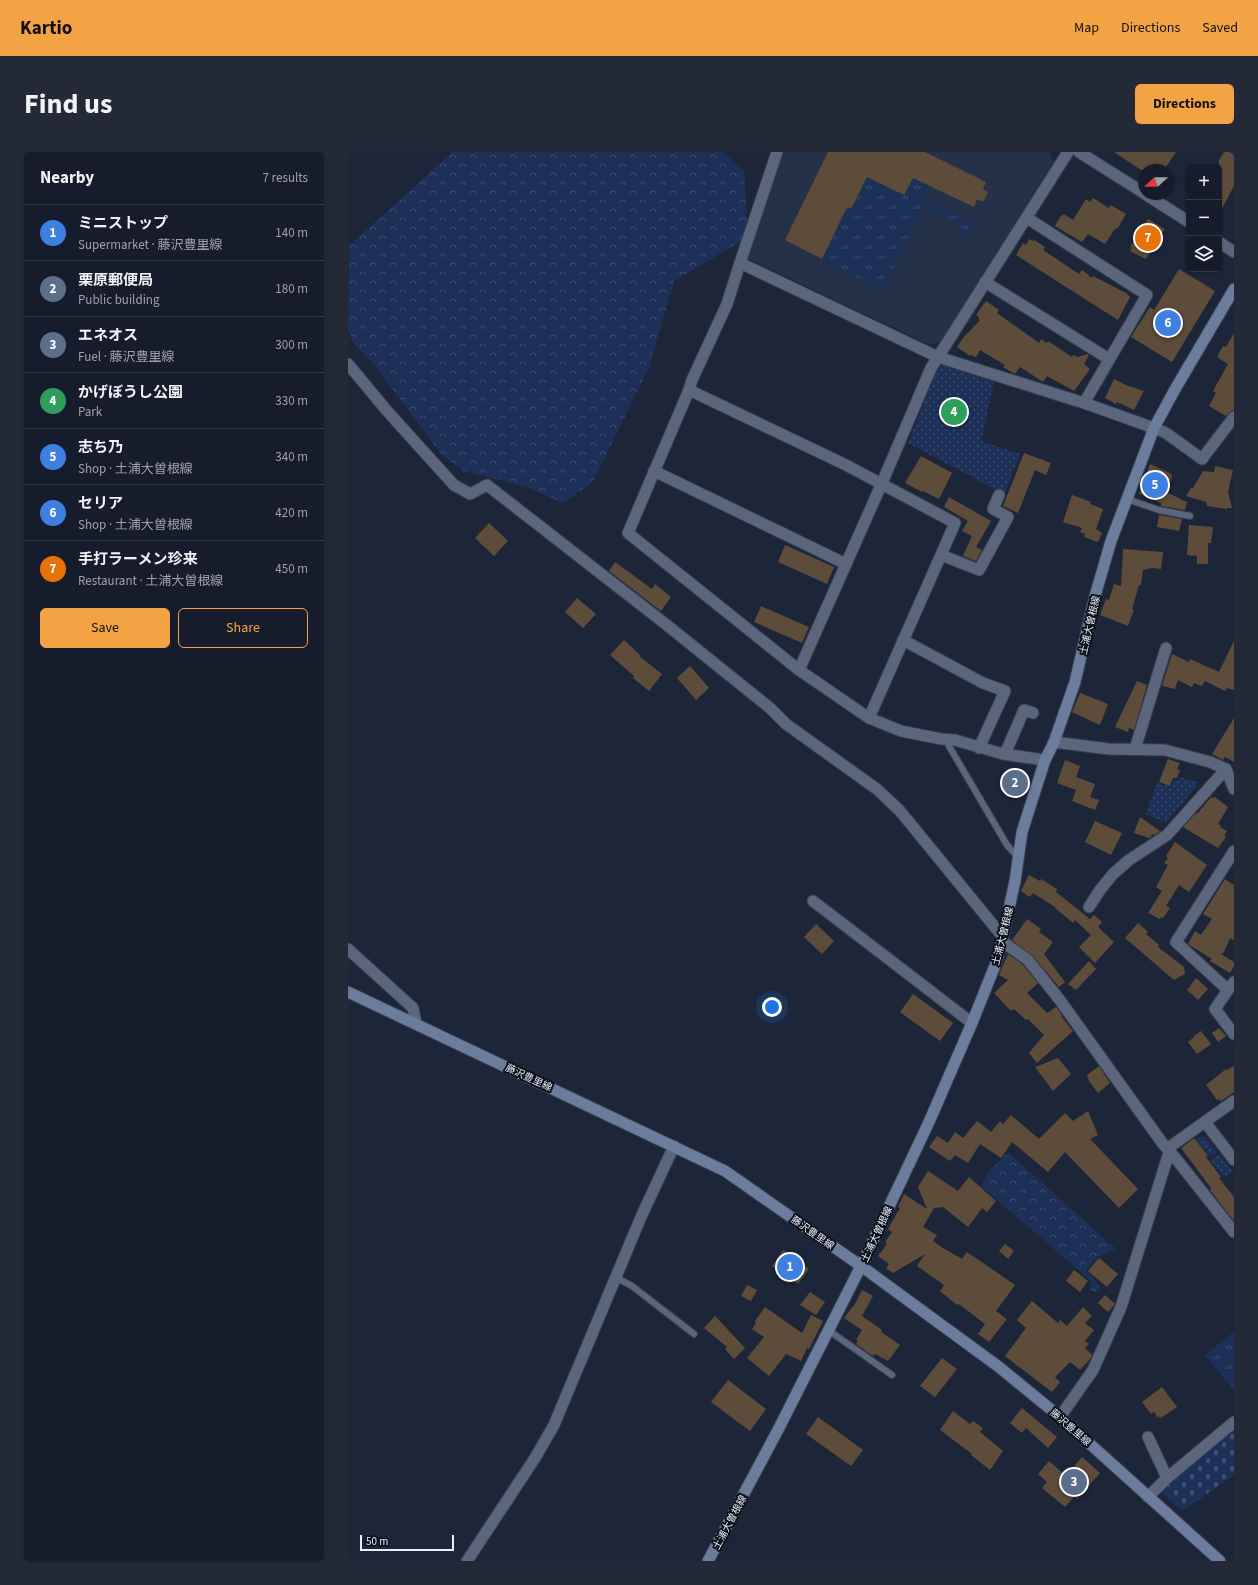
<!DOCTYPE html>
<html lang="en">
<head>
<meta charset="utf-8">
<style>
  :root { --surface:#161c2b; --page:#232937; --text:#f1f3f6; --muted:#9ea1a9; --line:#353a47; --accent:#f4a344 }
  body { margin:0; font-family:"Source Sans 3","Noto Sans JP",sans-serif; background:var(--page); color:var(--text) }
  .controls { position:absolute; right:12px; top:12px; display:grid; overflow:hidden; border-radius:6px; box-shadow:0 1px 3px #0004 }
  .controls button { width:36px; height:36px; display:grid; place-items:center; padding:0; border:0; border-bottom:1px solid var(--line); background:var(--surface); color:var(--text); font:20px sans-serif }
  .compass { position:absolute; left:790px; top:12px; width:36px; height:36px; border-radius:50%; background:var(--surface); box-shadow:0 1px 3px #0004; rotate:249deg }
  .scale { position:absolute; left:12px; bottom:10px; width:94px; box-sizing:border-box; padding-left:4px; border:2px solid #e8effb; border-top:0; font-size:11px; line-height:14px; white-space:nowrap; color:#e8effb; -webkit-text-stroke:3px #0b0f18; paint-order:stroke }
  .you { position:absolute; left:424px; top:855px; width:14px; height:14px; margin:-10px; border:3px solid #fff; border-radius:50%; background:#1a73e8; box-shadow:0 0 0 6px #1a73e833 }
  .badge { display:grid; place-items:center; width:26px; height:26px; border-radius:50%; background:var(--accent); color:#fff; font-size:13px; font-weight:700 }
  .pin { position:absolute; translate:-50% -50%; border:2px solid #fff; box-shadow:0 1px 4px #0006 }
  .list { margin:0; padding:0; list-style:none }
  h2 { display:flex; justify-content:space-between; align-items:center; height:52px; margin:0; padding:0 16px; font-size:17px }
  h2 small { font-size:13px; font-weight:400; color:var(--muted) }
  .list li { display:grid; grid-template-columns:26px 1fr auto; gap:12px; align-items:center; box-sizing:border-box; height:56px; padding:0 16px; border-top:1px solid var(--line) }
  .list b { display:block; font-size:15px; white-space:nowrap }
  .list p { margin:0; font-size:13px; white-space:nowrap; color:var(--muted) }
  .list em { font-size:13px; font-style:normal; color:var(--muted) }
  .actions { display:flex; gap:8px; padding:12px 16px }
  .actions a { flex:1; padding:9px 0; border:1px solid var(--accent); border-radius:6px; text-align:center; font-size:14px; color:var(--accent) }
  .actions .main { background:var(--accent); color:#111 }
  .icon { flex:none; width:22px; height:22px; fill:none; stroke:currentColor; stroke-width:2; stroke-linecap:round; stroke-linejoin:round }
  .map { position:relative; flex:none; width:886px; height:1409px; overflow:hidden; border-radius:6px }
  header { display:flex; align-items:center; gap:24px; box-sizing:border-box; height:56px; padding:0 20px; background:var(--accent); color:#111 }
  header strong { font-size:19px }
  nav { display:flex; gap:22px; margin-inline-start:auto; font-size:14px }
  .intro { display:flex; align-items:center; justify-content:space-between; box-sizing:border-box; height:96px; padding:0 24px }
  h1 { margin:0; font-size:28px }
  .button { padding:10px 18px; border-radius:6px; background:var(--accent); color:#111; font-size:14px; font-weight:700 }
  main { display:flex; gap:24px; padding:0 24px }
  aside { flex:1; background:var(--surface); border-radius:6px; box-shadow:0 1px 3px #0004 }
  .map>svg:first-child { display:block }
</style>
</head>
<body>
<header>
<strong>Kartio</strong>
<nav><a>Map</a><a>Directions</a><a>Saved</a></nav>
</header>
<div class="intro"><h1>Find us</h1><a class="button">Directions</a></div>
<main>
<aside>
<h2>Nearby<small>7 results</small></h2>
<ul class="list">
<li><span class="badge" style="background:#3f7fe0">1</span><div><b>ミニストップ</b><p>Supermarket · 藤沢豊里線</p></div><em>140 m</em></li>
<li><span class="badge" style="background:#5c6f8a">2</span><div><b>栗原郵便局</b><p>Public building</p></div><em>180 m</em></li>
<li><span class="badge" style="background:#5c6f8a">3</span><div><b>エネオス</b><p>Fuel · 藤沢豊里線</p></div><em>300 m</em></li>
<li><span class="badge" style="background:#2e9e5b">4</span><div><b>かげぼうし公園</b><p>Park</p></div><em>330 m</em></li>
<li><span class="badge" style="background:#3f7fe0">5</span><div><b>志ち乃</b><p>Shop · 土浦大曽根線</p></div><em>340 m</em></li>
<li><span class="badge" style="background:#3f7fe0">6</span><div><b>セリア</b><p>Shop · 土浦大曽根線</p></div><em>420 m</em></li>
<li><span class="badge" style="background:#e8710a">7</span><div><b>手打ラーメン珍来</b><p>Restaurant · 土浦大曽根線</p></div><em>450 m</em></li>
</ul>
<div class="actions"><a class="main">Save</a><a>Share</a></div>
</aside>
<div class="map">
<svg width="886" height="1409" viewBox="0 0 886 1409">
  <defs>
    <pattern id="grass-tufts" width="24" height="20" patternUnits="userSpaceOnUse"><rect width="24" height="20" fill="#1d3058"/><path d="M3 7l-1-3M5 7V3M7 7l1-3M15 17l-1-3M17 17v-4M19 17l1-3" fill="none" stroke="#3e4e71"/></pattern>
    <pattern id="forest-crowns" width="20" height="18" patternUnits="userSpaceOnUse"><rect width="20" height="18" fill="#1d3058"/><path d="M2 6a3 3 0 1 1 6 0M12 15a3 3 0 1 1 6 0" fill="none" stroke="#3e4e71"/></pattern>
    <pattern id="cemetery-stones" width="16" height="16" patternUnits="userSpaceOnUse"><rect width="16" height="16" fill="#1d3058"/><path d="M2 7V4a2 2 0 0 1 4 0v3zM10 15v-3a2 2 0 0 1 4 0v3z" fill="#3e4e71"/></pattern>
    <pattern id="park-dots" width="8" height="8" patternUnits="userSpaceOnUse"><rect width="8" height="8" fill="#1d3058"/><path d="M2 2h.1M6 6h.1" fill="none" stroke="#3e4e71" stroke-width="1.8" stroke-linecap="round"/></pattern>
  </defs>
  <rect width="100%" height="100%" fill="#1d2639"/>
  <!-- built -->
  <path fill="#253149" d="M 434,0 L 702,0 L 705,11 L 592,190 L 582,193 L 401,107 L 398,101 L 412,68 Z"/>
  <!-- grass -->
  <g fill="url(#grass-tufts)">
    <path d="M 526,12 L 534,32 L 556,43 L 565,26 L 581,33 L 574,48 L 626,72 L 618,85 L 612,81 L 615,74 L 575,55 L 535,138 L 474,109 L 499,55 L 503,57 Z"/>
    <path d="M 886,1180 L 886,1238 L 857,1203 Z"/>
  </g>
  <!-- forest -->
  <g fill="url(#forest-crowns)">
    <path d="M 104,0 L 285,0 L 286,1 L 288,0 L 375,0 L 396,19 L 400,85 L 326,129 L 301,215 L 245,330 L 215,351 L 179,335 L 115,319 L 93,302 L 28,215 L 6,192 L 0,179 L 1,94 Z"/>
    <path d="M 660,1000 L 768,1097 L 751,1104 L 738,1118 L 753,1136 L 748,1140 L 743,1138 L 743,1129 L 633,1034 L 642,1018 Z"/>
  </g>
  <!-- cemetery -->
  <path fill="url(#cemetery-stones)" d="M 886,1277 L 886,1323 L 834,1359 L 813,1339 L 831,1321 Z"/>
  <!-- park -->
  <g fill="url(#park-dots)">
    <path d="M 594,213 L 646,230 L 633,289 L 672,302 L 656,342 L 560,291 L 590,216 Z"/>
    <path d="M 832,625 L 849,630 L 849,633 L 818,671 L 798,662 L 809,631 L 823,635 L 827,628 L 829,628 Z"/>
    <path d="M 856,984 L 869,1000 L 862,1005 L 848,988 L 851,985 Z"/>
    <path d="M 871,1002 L 885,1020 L 876,1026 L 862,1008 Z"/>
  </g>
  <!-- building -->
  <g fill="#5e4c3a">
    <path d="M 480,0 L 577,0 L 638,30 L 635,37 L 640,40 L 635,50 L 629,47 L 626,55 L 565,26 L 556,43 L 519,25 L 503,57 L 499,55 L 474,107 L 437,88 Z"/>
    <path d="M 766,0 L 828,0 L 816,18 L 793,18 Z"/>
    <path d="M 876,0 L 886,0 L 886,34 L 871,62 L 871,8 Z"/>
    <path d="M 745,46 L 761,56 L 763,53 L 778,62 L 770,76 L 767,77 L 757,92 L 740,82 L 734,90 L 707,74 L 712,65 L 716,62 L 725,68 L 738,47 L 742,50 Z"/>
    <path d="M 800,67 L 817,77 L 798,107 L 782,99 L 784,96 L 782,95 Z"/>
    <path d="M 681,87 L 685,89 L 686,88 L 697,95 L 695,98 L 731,122 L 734,118 L 744,126 L 745,124 L 778,141 L 782,145 L 770,168 L 668,103 L 675,91 L 678,93 Z"/>
    <path d="M 831,117 L 867,139 L 824,210 L 783,185 L 802,155 L 806,158 Z"/>
    <path d="M 638,149 L 651,158 L 649,161 L 691,191 L 693,187 L 699,191 L 700,189 L 724,205 L 725,203 L 730,205 L 739,202 L 741,203 L 736,212 L 742,217 L 726,239 L 699,224 L 695,230 L 672,215 L 667,222 L 655,215 L 657,213 L 632,198 L 628,205 L 623,203 L 622,204 L 609,195 L 615,186 L 632,168 L 630,167 L 631,165 L 628,163 Z"/>
    <path d="M 886,181 L 886,258 L 883,259 L 878,264 L 861,254 L 868,241 L 865,239 L 880,212 L 869,205 L 875,194 L 878,195 Z"/>
    <path d="M 766,227 L 778,233 L 796,239 L 786,258 L 769,250 L 768,252 L 757,246 Z"/>
    <path d="M 676,301 L 703,311 L 698,323 L 687,318 L 670,361 L 655,354 Z"/>
    <path d="M 573,304 L 604,321 L 591,347 L 575,339 L 574,340 L 557,331 Z"/>
    <path d="M 802,312 L 824,322 L 823,324 L 824,325 L 818,340 L 839,350 L 837,358 L 813,354 L 813,351 L 791,342 Z"/>
    <path d="M 867,314 L 885,318 L 880,340 L 884,356 L 879,356 L 879,357 L 859,354 L 858,350 L 838,344 L 843,336 L 845,336 L 855,319 L 866,320 Z"/>
    <path d="M 724,343 L 743,350 L 742,352 L 755,357 L 748,377 L 754,381 L 750,390 L 736,385 L 737,382 L 732,380 L 734,376 L 715,370 Z"/>
    <path d="M 601,345 L 643,369 L 628,395 L 634,398 L 628,409 L 615,404 L 624,384 L 614,379 L 620,369 L 596,355 Z"/>
    <path d="M 811,363 L 834,367 L 831,379 L 809,375 Z"/>
    <path d="M 141,371 L 160,389 L 146,404 L 127,386 Z"/>
    <path d="M 841,373 L 865,375 L 863,391 L 860,391 L 860,412 L 849,412 L 849,404 L 839,403 Z"/>
    <path d="M 437,393 L 486,415 L 479,432 L 430,410 Z"/>
    <path d="M 775,397 L 815,400 L 813,417 L 804,416 L 795,418 L 793,433 L 791,433 L 784,457 L 786,458 L 780,474 L 752,463 L 758,447 L 761,448 L 766,432 L 773,434 Z"/>
    <path d="M 267,410 L 304,437 L 307,432 L 323,445 L 313,459 L 261,419 Z"/>
    <path d="M 229,446 L 248,462 L 235,476 L 217,460 Z"/>
    <path d="M 413,454 L 461,475 L 454,491 L 406,470 Z"/>
    <path d="M 276,488 L 292,503 L 291,504 L 314,522 L 301,539 L 285,526 L 286,524 L 262,503 Z"/>
    <path d="M 886,489 L 886,538 L 879,536 L 877,539 L 857,529 L 854,534 L 846,531 L 844,535 L 830,528 L 827,537 L 814,534 L 824,502 L 841,510 L 842,507 L 871,520 Z"/>
    <path d="M 342,514 L 361,536 L 348,548 L 329,526 Z"/>
    <path d="M 789,529 L 799,533 L 786,578 L 781,576 L 780,580 L 767,575 Z"/>
    <path d="M 732,541 L 760,552 L 752,573 L 724,560 Z"/>
    <path d="M 886,566 L 886,610 L 877,605 L 875,608 L 864,602 Z"/>
    <path d="M 820,607 L 832,611 L 829,617 L 832,618 L 829,626 L 825,626 L 822,634 L 811,630 Z"/>
    <path d="M 717,608 L 732,614 L 728,625 L 747,632 L 742,645 L 751,648 L 747,658 L 724,649 L 728,638 L 709,631 Z"/>
    <path d="M 659,618 L 680,623 L 676,643 L 654,639 Z"/>
    <path d="M 863,645 L 865,646 L 867,645 L 880,655 L 870,672 L 873,674 L 872,675 L 879,679 L 876,684 L 878,685 L 870,696 L 835,675 L 848,661 L 849,662 Z"/>
    <path d="M 792,665 L 812,679 L 807,683 L 804,682 L 803,685 L 801,686 L 786,681 Z"/>
    <path d="M 747,669 L 774,681 L 763,703 L 737,690 Z"/>
    <path d="M 827,690 L 859,713 L 841,740 L 831,733 L 818,754 L 822,756 L 815,766 L 813,765 L 812,767 L 800,761 L 814,739 L 808,735 L 820,713 L 816,711 L 820,706 L 818,704 Z"/>
    <path d="M 681,723 L 692,729 L 693,727 L 709,737 L 708,740 L 742,767 L 746,763 L 754,770 L 750,775 L 766,790 L 747,811 L 731,795 L 743,783 L 727,768 L 725,771 L 707,756 L 707,755 L 685,741 L 682,745 L 673,739 Z"/>
    <path d="M 877,727 L 886,733 L 886,788 L 882,786 L 876,800 L 873,802 L 886,810 L 886,814 L 882,821 L 862,809 L 864,807 L 840,792 L 847,779 L 853,783 L 864,767 L 855,762 Z"/>
    <path d="M 679,767 L 693,777 L 691,780 L 705,790 L 696,802 L 717,830 L 711,835 L 685,804 L 664,788 Z"/>
    <path d="M 790,771 L 800,780 L 798,782 L 811,793 L 810,795 L 836,815 L 837,822 L 826,828 L 777,786 Z"/>
    <path d="M 468,772 L 486,789 L 474,802 L 456,785 Z"/>
    <path d="M 660,802 L 675,813 L 690,831 L 679,841 L 699,861 L 708,855 L 714,863 L 713,864 L 725,879 L 689,911 L 681,901 L 696,883 L 680,867 L 678,868 L 666,857 L 663,859 L 646,841 L 660,828 L 651,823 Z"/>
    <path d="M 741,809 L 748,817 L 728,838 L 720,832 Z"/>
    <path d="M 848,826 L 860,837 L 850,848 L 839,838 Z"/>
    <path d="M 565,842 L 605,871 L 592,889 L 552,860 Z"/>
    <path d="M 871,876 L 878,884 L 870,890 L 864,881 Z"/>
    <path d="M 853,879 L 863,892 L 849,902 L 840,890 L 846,885 L 846,884 Z"/>
    <path d="M 710,906 L 723,922 L 705,939 L 687,915 Z"/>
    <path d="M 751,914 L 762,931 L 750,941 L 741,929 L 739,923 Z"/>
    <path d="M 886,914 L 886,940 L 873,949 L 871,947 L 869,948 L 858,933 L 878,917 L 879,918 Z"/>
    <path d="M 740,959 L 750,983 L 742,987 L 790,1037 L 771,1056 L 717,1000 L 700,1020 L 664,990 L 653,1006 L 632,992 L 620,1011 L 607,1003 L 602,1009 L 581,995 L 589,984 L 600,991 L 607,980 L 615,986 L 629,969 L 643,980 L 652,969 L 655,972 L 663,963 L 691,987 L 717,961 L 725,969 Z"/>
    <path d="M 846,986 L 860,1004 L 858,1005 L 873,1025 L 871,1026 L 886,1045 L 886,1069 L 862,1038 L 863,1036 L 833,996 Z"/>
    <path d="M 580,1019 L 610,1039 L 621,1025 L 648,1049 L 639,1060 L 634,1056 L 620,1075 L 595,1055 L 586,1056 L 575,1075 L 589,1083 L 585,1089 L 595,1096 L 614,1107 L 619,1100 L 667,1133 L 648,1159 L 659,1167 L 641,1190 L 630,1182 L 637,1172 L 611,1152 L 609,1153 L 592,1139 L 596,1133 L 569,1114 L 577,1102 L 545,1121 L 538,1116 L 541,1112 L 530,1104 L 539,1092 L 537,1090 L 544,1080 L 540,1077 L 552,1056 L 550,1055 L 556,1042 L 579,1057 L 570,1035 Z"/>
    <path d="M 657,1092 L 666,1099 L 660,1107 L 651,1099 Z"/>
    <path d="M 435,1098 L 461,1117 L 450,1132 L 424,1114 Z"/>
    <path d="M 751,1106 L 770,1122 L 759,1135 L 740,1119 Z"/>
    <path d="M 726,1118 L 740,1129 L 732,1140 L 718,1129 Z"/>
    <path d="M 399,1133 L 409,1138 L 403,1149 L 393,1144 Z"/>
    <path d="M 514,1138 L 525,1144 L 514,1164 L 534,1178 L 533,1180 L 552,1193 L 540,1209 L 527,1202 L 525,1204 L 508,1192 L 510,1189 L 508,1188 L 514,1178 L 496,1166 L 507,1152 Z"/>
    <path d="M 462,1140 L 477,1150 L 468,1163 L 452,1153 Z"/>
    <path d="M 757,1143 L 767,1152 L 760,1160 L 750,1151 Z"/>
    <path d="M 684,1149 L 710,1171 L 712,1168 L 719,1174 L 735,1155 L 744,1164 L 737,1171 L 746,1178 L 737,1189 L 741,1192 L 737,1196 L 744,1203 L 743,1206 L 732,1218 L 722,1210 L 707,1225 L 712,1230 L 704,1240 L 657,1204 L 678,1176 L 669,1168 Z"/>
    <path d="M 417,1155 L 454,1181 L 463,1163 L 475,1169 L 461,1197 L 459,1196 L 453,1209 L 438,1202 L 421,1224 L 399,1206 L 416,1185 L 404,1177 L 408,1171 L 407,1169 Z"/>
    <path d="M 367,1164 L 397,1196 L 386,1207 L 377,1197 L 379,1195 L 356,1176 Z"/>
    <path d="M 594,1206 L 609,1217 L 587,1245 L 572,1234 Z"/>
    <path d="M 380,1228 L 418,1257 L 402,1279 L 363,1250 Z"/>
    <path d="M 814,1235 L 829,1255 L 813,1266 L 812,1264 L 810,1266 L 806,1260 L 803,1262 L 794,1250 Z"/>
    <path d="M 674,1256 L 709,1285 L 700,1296 L 678,1276 L 674,1281 L 662,1271 Z"/>
    <path d="M 605,1259 L 622,1272 L 625,1269 L 635,1276 L 632,1280 L 655,1299 L 642,1318 L 623,1303 L 624,1302 L 592,1278 Z"/>
    <path d="M 470,1265 L 515,1298 L 503,1314 L 458,1282 Z"/>
    <path d="M 734,1305 L 752,1321 L 729,1347 L 727,1344 L 717,1355 L 694,1336 L 699,1330 L 690,1322 L 701,1309 L 718,1324 Z"/>
  </g>
  <g fill="none" stroke-linecap="round" stroke-linejoin="round">
    <defs>
      <g id="service">
        <path d="M 779,347 L 811,358 L 842,364"/>
        <path d="M 601,588 L 601,594 L 659,693 L 670,705"/>
        <path d="M 267,1125 L 284,1134 L 346,1182"/>
        <path d="M 480,1178 L 544,1223"/>
      </g>
      <g id="minor">
        <path d="M 429,0 L 392,111 L 379,152 L 344,228 L 341,238 L 280,381 L 451,518 L 521,566 L 553,579 L 593,587 L 607,588 L 655,602 L 697,608"/>
        <path d="M 679,66 L 799,143 L 736,251"/>
        <path d="M 392,111 L 590,205 L 736,251 L 806,276 L 818,281 L 854,307 L 886,265"/>
        <path d="M 637,130 L 761,207"/>
        <path d="M 0,212 L 40,260 L 106,333 L 122,342 L 139,333 L 315,470 L 422,556 L 438,572 L 530,638 L 552,659 L 655,785"/>
        <path d="M 341,238 L 496,312 L 607,371 L 521,566"/>
        <path d="M 306,319 L 498,412"/>
        <path d="M 593,403 L 631,418 L 660,365 L 645,357 L 651,343"/>
        <path d="M 555,488 L 635,531 L 657,539 L 631,596"/>
        <path d="M 451,518 L 534,331 L 583,216 L 590,205"/>
        <path d="M 706,590 L 761,597 L 817,598 L 862,610 L 878,617 L 886,637"/>
        <path d="M 787,597 L 818,496"/>
        <path d="M 657,602 L 676,558 L 685,561"/>
        <path d="M 886,699 L 828,790 L 880,838 L 867,857 L 886,882"/>
        <path d="M 465,749 L 624,871"/>
        <path d="M 741,755 L 752,738 L 765,722 L 781,708 L 819,683 L 878,617"/>
        <path d="M 654,789 L 680,808 L 711,847 L 815,992 L 829,1008 L 886,1080"/>
        <path d="M 0,797 L 65,856 L 68,872"/>
        <path d="M 880,838 L 886,830"/>
        <path d="M 857,970 L 886,1008"/>
        <path d="M 712,1265 L 745,1218 L 773,1155 L 823,994 L 886,949"/>
        <path d="M 800,1285 L 819,1326"/>
        <path d="M 800,1345 L 819,1326 L 886,1270"/>
        <path d="M 119,1409 L 187,1306 L 206,1273 L 293,1065 L 326,994"/>
      </g>
      <g id="tertiary">
        <path d="M 731,0 L 796,41"/>
        <path d="M 797,42 L 841,70"/>
        <path d="M 871,90 L 886,100"/>
        <path d="M 590,205 L 720,0"/>
      </g>
      <g id="secondary">
        <path d="M 0,840 L 377,1019 L 513,1114 L 651,1215 L 712,1265 L 872,1409"/>
        <path d="M 360,1409 L 431,1276 L 513,1114 L 581,970 L 624,871 L 648,811 L 654,789 L 667,729 L 674,680 L 697,608 L 706,590 L 727,530 L 747,444 L 763,389 L 806,276 L 826,239 L 886,137"/>
      </g>
    </defs>
    <!-- service casing -->
    <use href="#service" stroke="#384050" stroke-width="8"/>
    <!-- minor casing -->
    <use href="#minor" stroke="#384050" stroke-width="13"/>
    <!-- tertiary casing -->
    <use href="#tertiary" stroke="#384050" stroke-width="13"/>
    <!-- secondary casing -->
    <use href="#secondary" stroke="#384050" stroke-width="13"/>
    <!-- service -->
    <use href="#service" stroke="#5b667c" stroke-width="6"/>
    <!-- minor -->
    <use href="#minor" stroke="#5b667c" stroke-width="11"/>
    <!-- tertiary -->
    <use href="#tertiary" stroke="#5b667c" stroke-width="11"/>
    <!-- secondary -->
    <use href="#secondary" stroke="#6b7c9d" stroke-width="11"/>
  </g>
  <g text-anchor="middle" stroke-width="4" stroke-linejoin="round" paint-order="stroke">
    <!-- street labels -->
    <g font-size="10" fill="#e8effb" stroke="#0b0f18">
      <text transform="translate(741 473) rotate(-77)" y="4">土浦大曽根線</text>
      <text transform="translate(654 784) rotate(-76)" y="4">土浦大曽根線</text>
      <text transform="translate(181 925) rotate(25)" y="4">藤沢豊里線</text>
      <text transform="translate(465 1080) rotate(35)" y="4">藤沢豊里線</text>
      <text transform="translate(528 1082) rotate(-65)" y="4">土浦大曽根線</text>
      <text transform="translate(723 1275) rotate(41)" y="4">藤沢豊里線</text>
      <text transform="translate(381 1370) rotate(-62)" y="4">土浦大曽根線</text>
    </g>
  </g>
</svg>
<div class="controls">
<button>+</button>
<button>−</button>
<button><svg class="icon" aria-label="layers" viewBox="0 0 24 24"><path d="M12 4l9 5-9 5-9-5zM3 14l9 5 9-5"/></svg></button>
</div>
<svg class="compass" viewBox="-18 -18 36 36"><path d="M0-13l5 13h-10z" fill="#e53935"/><path d="M0 13l5-13h-10z" fill="#9ea1a9"/></svg>
<div class="scale">50 m</div>
<div class="you"></div>
<div class="pin badge" style="left:442px;top:1115px;background:#3f7fe0">1</div>
<div class="pin badge" style="left:667px;top:631px;background:#5c6f8a">2</div>
<div class="pin badge" style="left:726px;top:1330px;background:#5c6f8a">3</div>
<div class="pin badge" style="left:606px;top:260px;background:#2e9e5b">4</div>
<div class="pin badge" style="left:807px;top:333px;background:#3f7fe0">5</div>
<div class="pin badge" style="left:820px;top:171px;background:#3f7fe0">6</div>
<div class="pin badge" style="left:800px;top:86px;background:#e8710a">7</div>
</div>
</main>
</body>
</html>
